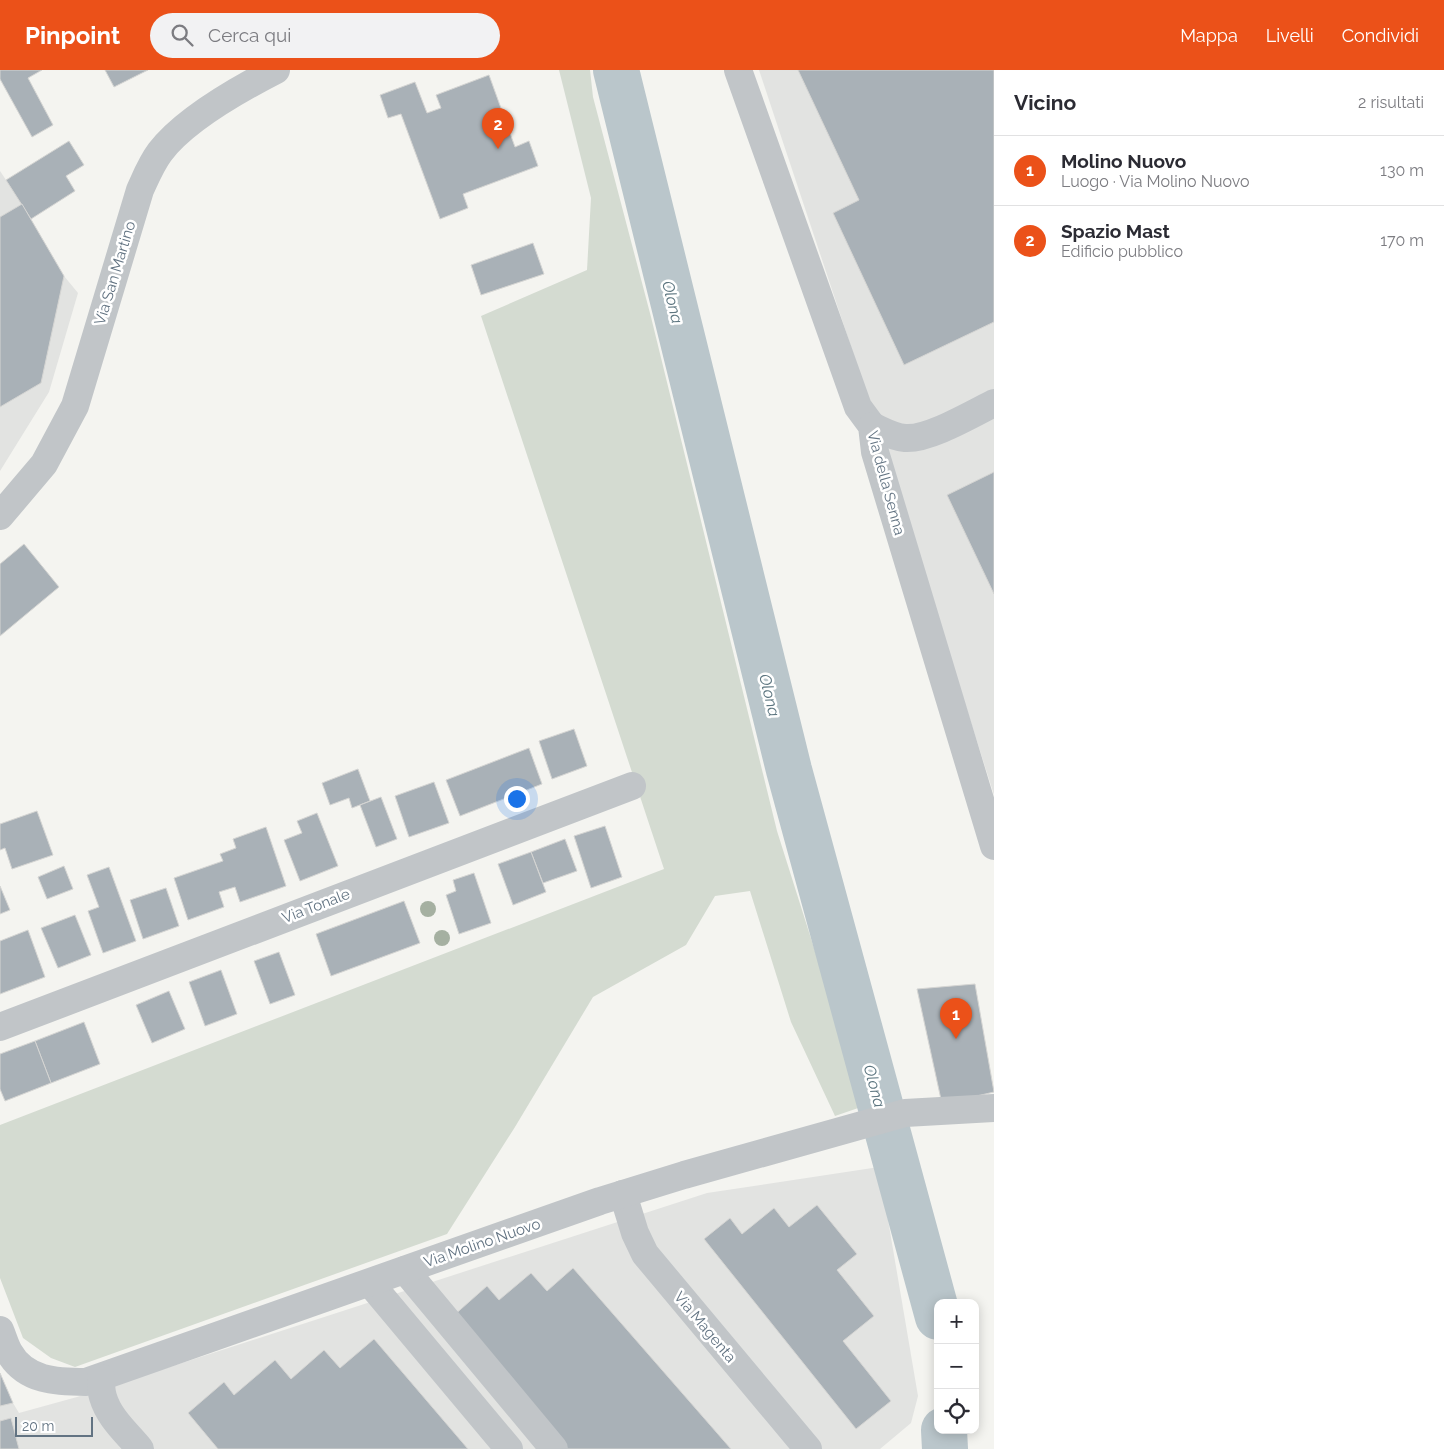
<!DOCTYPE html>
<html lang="it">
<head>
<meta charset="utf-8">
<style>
  :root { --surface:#fff; --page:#f2f2f3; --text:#2b2b33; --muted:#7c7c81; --line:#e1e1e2; --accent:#eb5119 }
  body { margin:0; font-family:Raleway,sans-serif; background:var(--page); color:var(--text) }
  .controls { position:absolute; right:15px; bottom:15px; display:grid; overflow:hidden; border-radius:10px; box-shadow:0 2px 12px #0003 }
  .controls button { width:45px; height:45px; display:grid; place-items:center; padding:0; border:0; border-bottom:1px solid var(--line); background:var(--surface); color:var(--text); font:25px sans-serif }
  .scale { position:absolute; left:15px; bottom:12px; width:78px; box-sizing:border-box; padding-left:5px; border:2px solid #627382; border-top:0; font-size:14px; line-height:18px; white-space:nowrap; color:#627382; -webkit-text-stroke:4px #fff; paint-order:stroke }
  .you { position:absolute; left:516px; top:728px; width:18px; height:18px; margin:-12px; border:4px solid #fff; border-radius:50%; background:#1a73e8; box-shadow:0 0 0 8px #1a73e833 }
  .badge { display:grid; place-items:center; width:32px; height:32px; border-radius:50%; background:var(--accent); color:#fff; font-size:16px; font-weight:700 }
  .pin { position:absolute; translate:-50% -41px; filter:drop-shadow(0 1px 2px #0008) }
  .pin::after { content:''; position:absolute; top:26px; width:18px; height:15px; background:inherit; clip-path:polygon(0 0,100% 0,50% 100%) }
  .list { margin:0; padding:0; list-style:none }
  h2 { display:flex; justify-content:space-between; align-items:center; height:65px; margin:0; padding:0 20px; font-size:21px }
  h2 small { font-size:16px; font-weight:400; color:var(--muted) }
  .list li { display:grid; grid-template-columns:32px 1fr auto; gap:15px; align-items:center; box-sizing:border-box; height:70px; padding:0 20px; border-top:1px solid var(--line) }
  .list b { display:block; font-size:19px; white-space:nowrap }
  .list p { margin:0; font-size:16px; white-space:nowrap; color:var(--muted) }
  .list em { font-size:16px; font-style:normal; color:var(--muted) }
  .icon { flex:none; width:28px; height:28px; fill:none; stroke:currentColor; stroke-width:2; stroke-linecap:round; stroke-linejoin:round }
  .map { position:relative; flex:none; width:994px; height:1379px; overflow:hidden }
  header { display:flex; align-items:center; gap:30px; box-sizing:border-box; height:70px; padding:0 25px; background:var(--accent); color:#fff }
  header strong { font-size:24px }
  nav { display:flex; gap:28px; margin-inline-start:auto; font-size:18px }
  .search { width:350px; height:45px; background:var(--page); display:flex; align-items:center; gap:12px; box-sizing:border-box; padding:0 18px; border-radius:28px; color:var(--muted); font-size:19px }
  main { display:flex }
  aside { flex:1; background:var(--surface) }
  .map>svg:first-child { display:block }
</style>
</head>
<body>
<header>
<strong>Pinpoint</strong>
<div class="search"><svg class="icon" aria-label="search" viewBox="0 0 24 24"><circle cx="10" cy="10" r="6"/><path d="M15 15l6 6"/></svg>Cerca qui</div>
<nav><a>Mappa</a><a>Livelli</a><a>Condividi</a></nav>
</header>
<main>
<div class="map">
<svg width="994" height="1379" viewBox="0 0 994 1379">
  <rect width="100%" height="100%" fill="#f4f4f0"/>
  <!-- built -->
  <g fill="#e2e3e1">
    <path d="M 759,0 L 994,0 L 994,725 L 870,334 Z"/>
    <path d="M 0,101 L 22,134 L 64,206 L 78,223 L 49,322 L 0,401 Z"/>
    <path d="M 879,1097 L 918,1326 L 911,1353 L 880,1379 L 0,1379 L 0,1303 L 13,1333 L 19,1343 L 77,1327 L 707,1123 Z"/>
  </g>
  <!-- green -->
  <path fill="#d4dbd1" d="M 559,0 L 590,0 L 593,27 L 651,247 L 777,761 L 864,1036 L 835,1046 L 791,952 L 750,821 L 715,826 L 686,875 L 593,927 L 515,1057 L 447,1164 L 75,1297 L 51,1288 L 23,1268 L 0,1208 L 0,1055 L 664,799 L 481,246 L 587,200 L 591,128 Z"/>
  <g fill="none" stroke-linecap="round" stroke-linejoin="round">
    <!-- river -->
    <g stroke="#bac6cb" stroke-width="46">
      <path d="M 616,0 L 789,700 L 938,1247"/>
      <path d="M 944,1360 L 945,1379"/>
    </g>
  </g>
  <!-- building -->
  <g fill="#a9b1b7" stroke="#d5d5d3">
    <path d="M 0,0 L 42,0 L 28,8 L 53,55 L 32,67 L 0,9 Z"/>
    <path d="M 105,0 L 148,0 L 114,17 Z"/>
    <path d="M 798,0 L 994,0 L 994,252 L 904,295 L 833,143 L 859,130 Z"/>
    <path d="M 489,5 L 515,77 L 529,71 L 538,96 L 463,124 L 468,138 L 440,149 L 401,44 L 388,48 L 380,25 L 415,12 L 427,43 L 441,38 L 436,25 Z"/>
    <path d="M 69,71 L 84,95 L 66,106 L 75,121 L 31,149 L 6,110 Z"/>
    <path d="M 22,134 L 64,206 L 41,313 L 0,337 L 0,147 Z"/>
    <path d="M 533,173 L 544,204 L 481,225 L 471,195 Z"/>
    <path d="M 994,402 L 994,524 L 947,425 Z"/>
    <path d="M 24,474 L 59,517 L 0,566 L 0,494 Z"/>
    <path d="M 574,659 L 587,696 L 552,709 L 539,671 Z"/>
    <path d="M 529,678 L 542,714 L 460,746 L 446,710 Z"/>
    <path d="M 358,699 L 370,731 L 352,738 L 349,728 L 330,735 L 322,713 Z"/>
    <path d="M 434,712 L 449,753 L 409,767 L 395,726 Z"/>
    <path d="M 381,727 L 397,769 L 376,777 L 360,735 Z"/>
    <path d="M 37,741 L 53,785 L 12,799 L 5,778 L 0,780 L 0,754 Z"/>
    <path d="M 317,743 L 338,796 L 300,811 L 284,770 L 302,763 L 297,751 Z"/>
    <path d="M 605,756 L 622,807 L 591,818 L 574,766 Z"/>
    <path d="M 266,757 L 286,816 L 240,832 L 235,817 L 219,822 L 224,837 L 188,850 L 174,808 L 223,791 L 220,784 L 236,778 L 233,769 Z"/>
    <path d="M 565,769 L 577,801 L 543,813 L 531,782 Z"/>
    <path d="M 531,782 L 546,822 L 513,835 L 498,794 Z"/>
    <path d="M 64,796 L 73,819 L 47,829 L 38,807 Z"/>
    <path d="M 109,797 L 136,871 L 103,883 L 88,841 L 99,837 L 87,805 Z"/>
    <path d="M 474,803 L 491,853 L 459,864 L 446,825 L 456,821 L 453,810 Z"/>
    <path d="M 0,816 L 10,840 L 0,844 Z"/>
    <path d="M 166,818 L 179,856 L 143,869 L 130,830 Z"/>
    <path d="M 404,831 L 420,873 L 331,906 L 316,864 Z"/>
    <path d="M 75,845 L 91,885 L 58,898 L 41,858 Z"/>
    <path d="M 28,860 L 45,907 L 0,924 L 0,871 Z"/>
    <path d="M 279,882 L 295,925 L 270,934 L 254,891 Z"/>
    <path d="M 221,900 L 237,944 L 205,956 L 189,912 Z"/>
    <path d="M 975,914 L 994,1022 L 942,1034 L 917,919 Z"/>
    <path d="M 169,921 L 185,959 L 152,973 L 136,935 Z"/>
    <path d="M 84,952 L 100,994 L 51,1013 L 35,971 Z"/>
    <path d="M 35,971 L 51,1013 L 5,1031 L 0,1019 L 0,984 Z"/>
    <path d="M 817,1135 L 857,1184 L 837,1200 L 874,1246 L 843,1271 L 891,1331 L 856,1359 L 704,1169 L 730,1148 L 742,1164 L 774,1138 L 789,1157 Z"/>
    <path d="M 573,1198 L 731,1379 L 567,1379 L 452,1247 L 487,1216 L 499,1230 L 531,1203 L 547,1221 Z"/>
    <path d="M 374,1269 L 468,1379 L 218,1379 L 188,1343 L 224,1312 L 234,1325 L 275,1290 L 291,1309 L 324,1280 L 340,1298 Z"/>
    <path d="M 0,1303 L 13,1333 L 0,1336 Z"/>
    <path d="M 11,1348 L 19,1379 L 0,1379 L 0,1351 Z"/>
  </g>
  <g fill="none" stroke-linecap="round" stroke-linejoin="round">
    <!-- minor -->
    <g stroke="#c1c5c8" stroke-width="28">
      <path d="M 738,0 L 858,337 L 872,356 L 875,382 L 994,776"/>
      <path d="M 872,356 C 883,361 893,367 905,368 C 928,370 972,344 994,333"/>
      <path d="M 0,446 L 44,394 L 75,336 L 140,120 C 146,107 151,94 160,82 C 185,49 239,19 276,0"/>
      <path d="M 0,957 L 632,716"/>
      <path d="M 623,1124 L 635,1163 L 645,1184 L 808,1379"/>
      <path d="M 405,1200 L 554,1379"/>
      <path d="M 370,1213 L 509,1379"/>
      <path d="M 0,1260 C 3,1267 5,1275 9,1282 C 25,1311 57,1312 86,1312 L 600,1131 L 684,1105 L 905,1043 L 994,1038"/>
      <path d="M 101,1308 C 101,1314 101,1321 103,1327 C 109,1348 127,1363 140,1379"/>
    </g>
  </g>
  <!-- trees -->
  <g fill="#a5b0a1">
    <circle cx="428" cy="839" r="8"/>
    <circle cx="442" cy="868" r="8"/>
  </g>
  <g text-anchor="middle" stroke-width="5" stroke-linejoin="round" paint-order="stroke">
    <!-- street labels -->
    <g font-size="15" fill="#627382" stroke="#fff">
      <text transform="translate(115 203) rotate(-73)" y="5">Via San Martino</text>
      <text transform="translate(886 413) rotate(75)" y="5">Via della Senna</text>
      <text transform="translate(316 836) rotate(-21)" y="5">Via Tonale</text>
      <text transform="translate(482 1173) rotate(-19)" y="5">Via Molino Nuovo</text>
      <text transform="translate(705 1257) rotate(50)" y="5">Via Magenta</text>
    </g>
    <!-- water labels -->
    <g font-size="16" font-style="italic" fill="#5d7680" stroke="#fff">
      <text transform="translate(673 232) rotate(76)" y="6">Olona</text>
      <text transform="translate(770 625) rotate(76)" y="6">Olona</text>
      <text transform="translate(875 1016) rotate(75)" y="6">Olona</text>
    </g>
  </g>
</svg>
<div class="controls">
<button>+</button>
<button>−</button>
<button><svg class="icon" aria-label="locate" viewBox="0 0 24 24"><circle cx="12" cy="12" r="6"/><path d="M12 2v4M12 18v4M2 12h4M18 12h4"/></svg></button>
</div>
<div class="scale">20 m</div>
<div class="you"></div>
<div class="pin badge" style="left:956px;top:969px">1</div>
<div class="pin badge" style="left:498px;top:79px">2</div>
</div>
<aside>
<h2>Vicino<small>2 risultati</small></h2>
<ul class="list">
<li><span class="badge">1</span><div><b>Molino Nuovo</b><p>Luogo · Via Molino Nuovo</p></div><em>130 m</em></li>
<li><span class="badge">2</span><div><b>Spazio Mast</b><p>Edificio pubblico</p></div><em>170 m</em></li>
</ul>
</aside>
</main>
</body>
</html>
